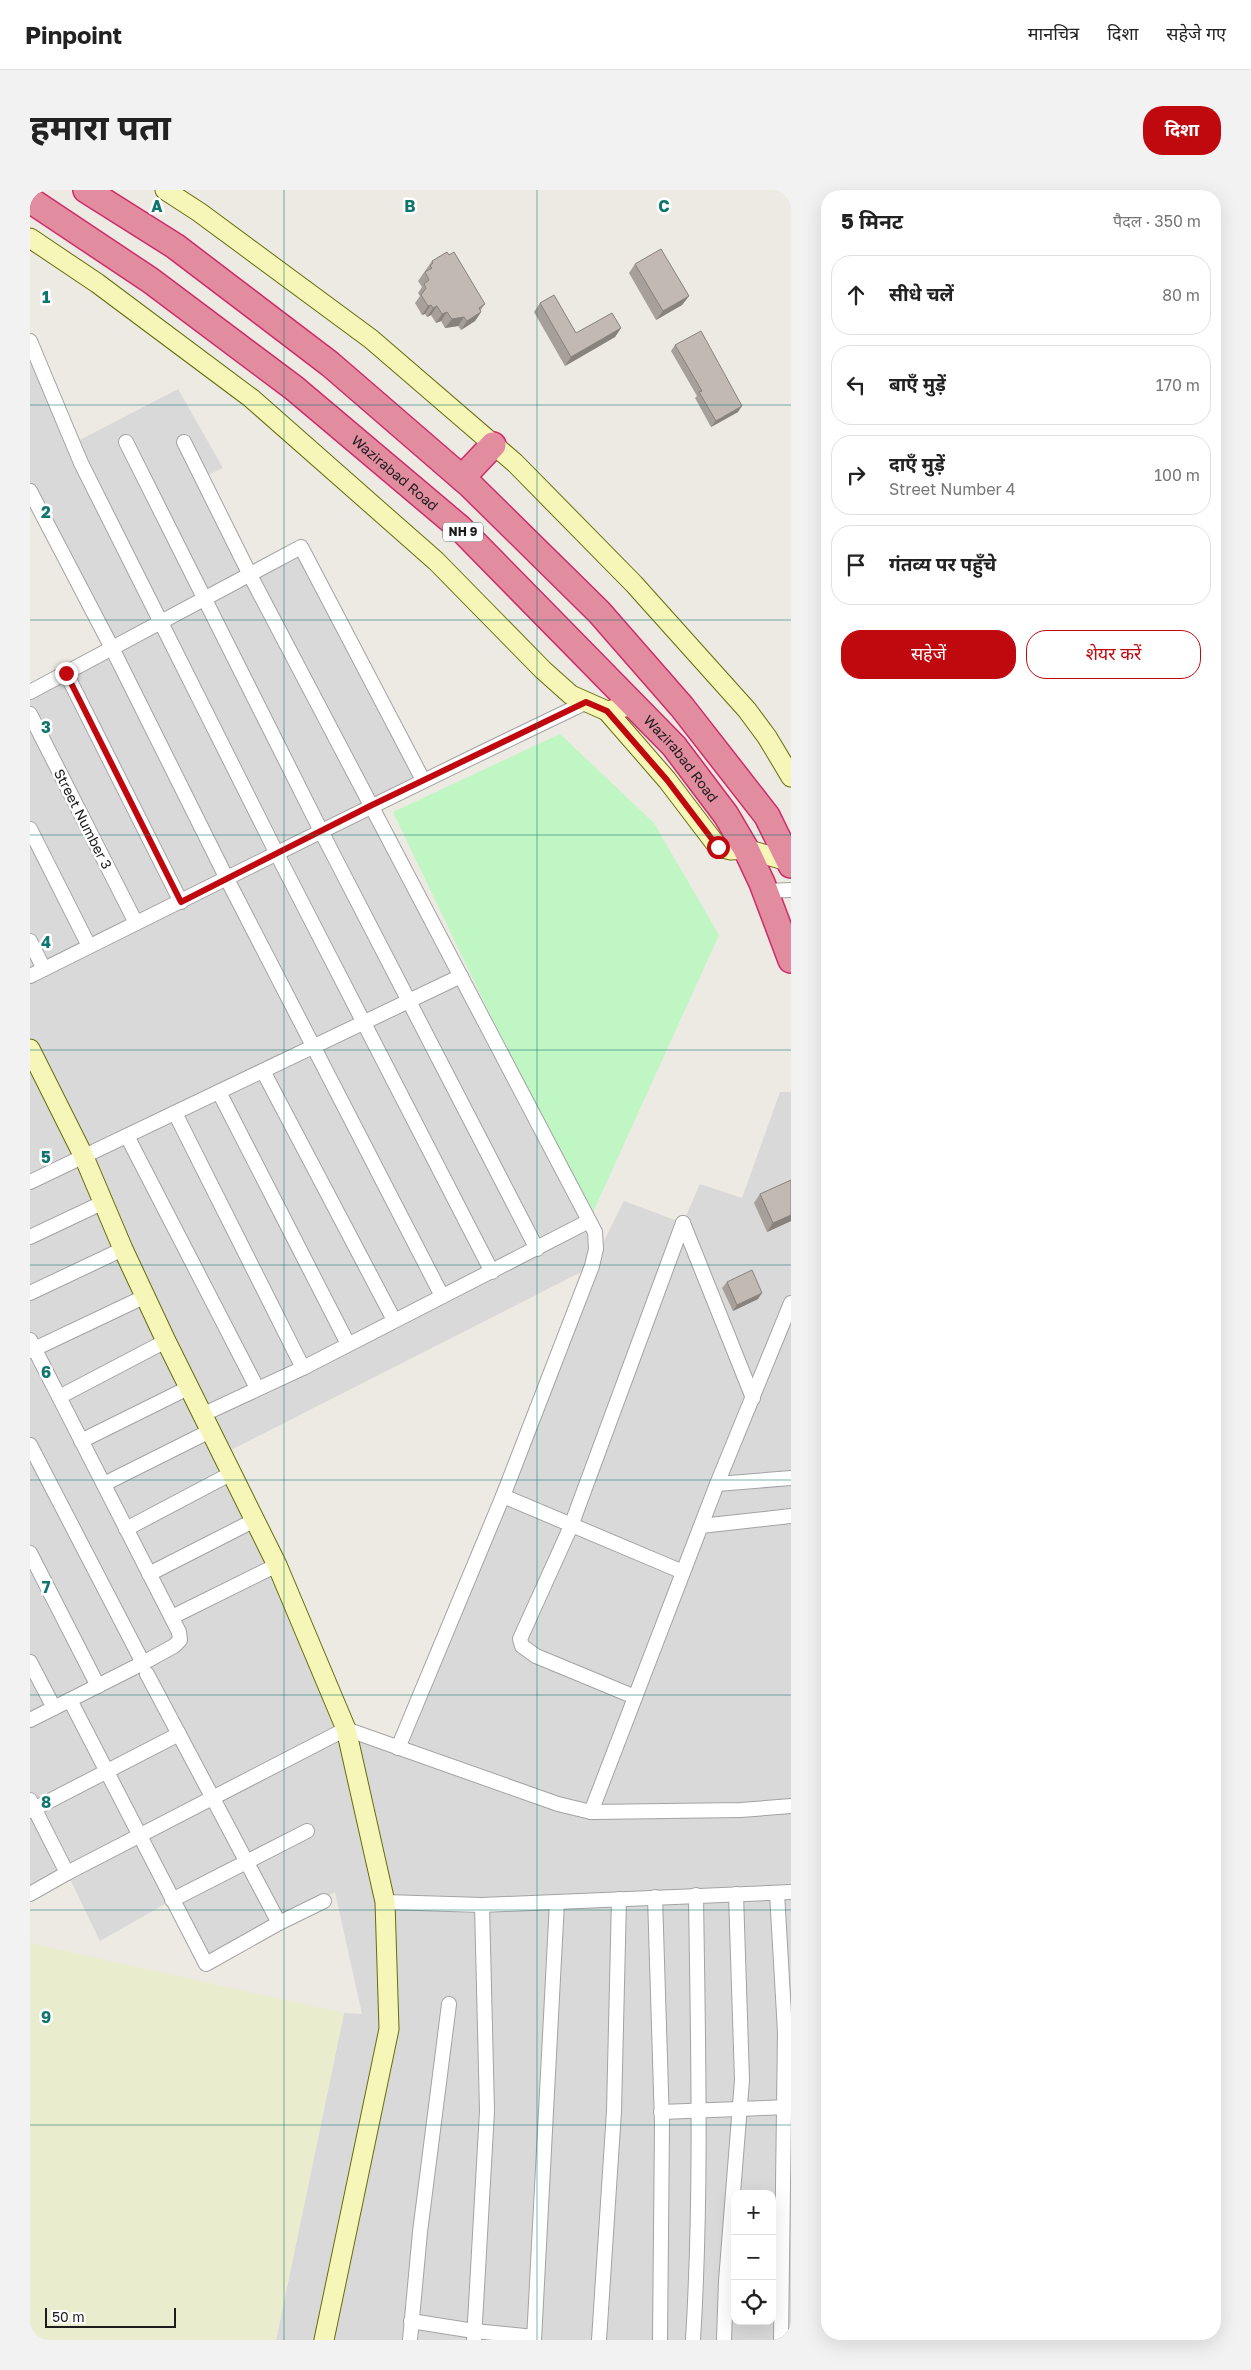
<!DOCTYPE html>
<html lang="hi">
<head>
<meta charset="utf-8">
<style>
  :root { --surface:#fff; --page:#f2f2f2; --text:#222; --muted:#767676; --line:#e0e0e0; --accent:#c0090f }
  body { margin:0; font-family:"Golos Text","Noto Sans Devanagari",sans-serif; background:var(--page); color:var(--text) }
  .controls { position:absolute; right:15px; bottom:15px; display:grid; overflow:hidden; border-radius:10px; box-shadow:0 5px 20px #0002 }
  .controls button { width:45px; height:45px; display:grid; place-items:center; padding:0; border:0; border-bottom:1px solid var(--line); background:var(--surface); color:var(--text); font:25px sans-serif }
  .scale { position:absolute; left:15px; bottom:12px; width:131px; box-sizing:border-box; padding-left:5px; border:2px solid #1c1c1c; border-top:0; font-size:14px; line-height:18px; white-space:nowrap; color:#1c1c1c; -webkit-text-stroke:4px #fff; paint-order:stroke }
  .stop { position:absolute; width:15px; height:15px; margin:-11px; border:4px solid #c0090f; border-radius:50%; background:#fff }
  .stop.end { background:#c0090f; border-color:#fff; box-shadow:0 1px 5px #0008 }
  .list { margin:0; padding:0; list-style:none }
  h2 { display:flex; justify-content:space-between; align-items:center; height:65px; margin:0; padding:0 20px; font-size:21px }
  h2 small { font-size:16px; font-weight:400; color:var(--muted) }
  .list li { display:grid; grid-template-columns:32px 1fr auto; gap:15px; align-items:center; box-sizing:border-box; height:80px; margin:0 10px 10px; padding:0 10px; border:1px solid var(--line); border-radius:20px }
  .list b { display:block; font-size:19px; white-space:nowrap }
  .list p { margin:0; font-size:16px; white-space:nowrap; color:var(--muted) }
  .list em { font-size:16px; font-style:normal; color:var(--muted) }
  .actions { display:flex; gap:10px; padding:15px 20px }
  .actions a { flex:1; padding:11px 0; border:1px solid var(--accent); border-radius:20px; text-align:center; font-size:18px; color:var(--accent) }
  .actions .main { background:var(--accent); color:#fff }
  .icon { flex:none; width:28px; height:28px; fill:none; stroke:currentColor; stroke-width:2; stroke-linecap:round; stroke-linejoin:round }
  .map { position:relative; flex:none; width:761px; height:2150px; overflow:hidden; border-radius:20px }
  header { display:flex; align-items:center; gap:30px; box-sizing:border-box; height:70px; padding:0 25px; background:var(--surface); border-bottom:1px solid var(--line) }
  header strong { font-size:24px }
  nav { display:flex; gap:28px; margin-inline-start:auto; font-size:18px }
  .intro { display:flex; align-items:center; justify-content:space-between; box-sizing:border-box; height:120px; padding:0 30px }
  h1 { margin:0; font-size:35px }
  .button { padding:12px 22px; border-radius:20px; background:var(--accent); color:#fff; font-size:18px; font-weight:700 }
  main { display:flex; gap:30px; padding:0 30px }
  aside { flex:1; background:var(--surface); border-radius:20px; box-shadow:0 5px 20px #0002 }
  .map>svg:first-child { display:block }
</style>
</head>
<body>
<header>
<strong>Pinpoint</strong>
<nav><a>मानचित्र</a><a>दिशा</a><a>सहेजे गए</a></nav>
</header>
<div class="intro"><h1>हमारा पता</h1><a class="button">दिशा</a></div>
<main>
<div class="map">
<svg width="761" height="2150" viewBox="0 0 761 2150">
  <rect width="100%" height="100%" fill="#ede9e3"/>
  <!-- residential -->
  <path fill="#dad9d9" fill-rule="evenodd" d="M 0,166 L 46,252 L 148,199 L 193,278 L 173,287 L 220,385 L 271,357 L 393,590 L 341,616 L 559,1031 L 563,1073 L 594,1011 L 653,1033 L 670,994 L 712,1008 L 750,902 L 761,902 L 761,2150 L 246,2150 L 314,1823 L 332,1824 L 305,1702 L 176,1774 L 142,1710 L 70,1751 L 37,1683 L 0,1704 L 0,502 L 81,458 L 0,301 ZM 561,1077 L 368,1558 L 315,1539 L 193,1264 ZM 705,2004 L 742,2004 L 742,2131 L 705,2131 Z"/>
  <!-- farmland -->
  <path fill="#eaecce" d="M 0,1753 L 314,1823 L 246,2150 L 0,2150 Z"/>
  <!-- park -->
  <path fill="#c0f6c3" d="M 530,544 L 624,633 L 689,745 L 559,1031 L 363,622 Z"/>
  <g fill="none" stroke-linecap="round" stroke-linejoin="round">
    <defs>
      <g id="street">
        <path d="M 0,151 L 51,273 L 247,664 L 462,1082"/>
        <path d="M 96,252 L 291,641 L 507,1059"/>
        <path d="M 154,252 L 220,385 L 565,1042 L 566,1059 L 562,1076 L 473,1306 L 368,1558"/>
        <path d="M 0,301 L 82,458 L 197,689 L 412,1106"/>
        <path d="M 36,483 L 151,712"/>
        <path d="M 0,502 L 271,357 L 393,590"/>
        <path d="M 0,524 L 106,733"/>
        <path d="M 0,639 L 59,756"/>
        <path d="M 735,701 L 761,700"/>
        <path d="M 0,751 L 14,779"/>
        <path d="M 0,786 C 185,694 370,601 557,512"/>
        <path d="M 233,881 L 364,1130"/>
        <path d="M 189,902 L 318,1154"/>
        <path d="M 145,923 L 273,1178"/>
        <path d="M 97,946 L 227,1198"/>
        <path d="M 0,992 L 431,786"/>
        <path d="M 653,1033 L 723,1208"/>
        <path d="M 0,1047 L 74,1012"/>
        <path d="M 0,1103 L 93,1059"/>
        <path d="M 0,1150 L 149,1442 L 150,1450 L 144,1456 L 113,1473 L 0,1530"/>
        <path d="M 0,1161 L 116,1106"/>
        <path d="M 29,1207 L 136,1151"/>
        <path d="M 174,1224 L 273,1178 L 559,1031"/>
        <path d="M 51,1251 L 160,1197"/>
        <path d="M 0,1255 L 113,1473"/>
        <path d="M 74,1294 L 182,1240"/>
        <path d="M 687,1294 L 761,1288"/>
        <path d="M 473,1306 L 653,1382"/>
        <path d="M 671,1336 L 761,1326"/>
        <path d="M 96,1339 L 202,1283"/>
        <path d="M 0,1363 L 68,1496"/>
        <path d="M 119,1384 L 225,1330"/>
        <path d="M 142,1427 L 247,1375"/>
        <path d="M 0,1472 L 24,1518"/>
        <path d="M 117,1484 L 249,1733"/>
        <path d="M 605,1507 L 506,1466 L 492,1456 L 490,1449 L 541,1336 L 653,1033"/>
        <path d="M 40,1510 L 176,1774 L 249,1733 L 294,1711"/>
        <path d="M 0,1610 L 37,1683"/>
        <path d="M 0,1621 L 149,1544"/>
        <path d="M 561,1622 L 687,1294 L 761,1113"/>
        <path d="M 747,1703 L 755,1842 L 751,2150"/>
        <path d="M 0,1704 L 37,1683 L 316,1539 L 528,1614 L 561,1622 L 711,1620 L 761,1616"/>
        <path d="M 625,1707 L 632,1934 L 630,2150"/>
        <path d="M 142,1710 L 277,1641"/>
        <path d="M 355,1712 L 452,1715 L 761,1702"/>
        <path d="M 631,1922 L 761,1917"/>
        <path d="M 381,2131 L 444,2141 L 504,2147"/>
        <path d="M 380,2150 L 390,2042 L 419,1814"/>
        <path d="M 444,2150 L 457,1921 L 452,1715"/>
        <path d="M 504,2150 L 527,1712"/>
        <path d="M 569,2150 L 584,1921 L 589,1709"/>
        <path d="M 663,2150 C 672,2002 668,1853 666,1705"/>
        <path d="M 694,2150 L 696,2091 L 712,1890 L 706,1704"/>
      </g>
      <g id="secondary">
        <path d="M 135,0 L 169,22 L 341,149 L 485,273 L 604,394 L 717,520 L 737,547 L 761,587"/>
        <path d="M 0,48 L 67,93 L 221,208 L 406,371 L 513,480 L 541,505 L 577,521 L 604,515"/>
        <path d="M 577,521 L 637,590 L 688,657 L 701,660 L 716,659 L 761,672"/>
        <path d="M 0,859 L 54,967 L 93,1059 L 136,1151 L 247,1375 L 316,1539 L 355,1712 L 359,1839 L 294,2150"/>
      </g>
      <g id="highway">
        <path d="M 56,0 L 145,56 L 300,174 L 440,295 L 569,422 L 652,517 L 737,626 L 761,675"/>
        <path id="s1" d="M 0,10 L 120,90 L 264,198 L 430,338 L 644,556 L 696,625 L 716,659 L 732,693 L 761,770"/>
        <path d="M 432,288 L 463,255"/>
      </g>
    </defs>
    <!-- street casing -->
    <use href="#street" stroke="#a3a3a3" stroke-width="16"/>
    <!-- secondary casing -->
    <use href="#secondary" stroke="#666d09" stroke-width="21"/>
    <!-- highway casing -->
    <use href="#highway" stroke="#cf2b69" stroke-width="28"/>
    <!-- street -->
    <use href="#street" stroke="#fff" stroke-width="14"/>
    <!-- secondary -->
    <use href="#secondary" stroke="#f5f6b8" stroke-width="19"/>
    <!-- highway -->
    <use href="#highway" stroke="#e28d9f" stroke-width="25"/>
  </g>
  <!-- wall -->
  <g fill="#a79f99">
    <path d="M 402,71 L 455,114 L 450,121 L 451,122 L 445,131 L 431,140 L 428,136 L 415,138 L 411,131 L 406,133 L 401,125 L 397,127 L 395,124 L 392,125 L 385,113 L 390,106 L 388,103 L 392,97 L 388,91 Z"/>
    <path d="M 605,74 L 659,106 L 652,115 L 626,130 L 599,83 Z"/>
    <path d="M 510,113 L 546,143 L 591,138 L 585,147 L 535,176 L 504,122 Z"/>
    <path d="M 645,155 L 708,222 L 681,237 L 665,208 L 667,206 L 641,161 Z"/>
    <path d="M 730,1004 L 761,1031 L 737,1042 L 724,1013 Z"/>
    <path d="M 697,1092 L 728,1109 L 703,1121 L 692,1098 Z"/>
  </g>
  <!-- shaded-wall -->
  <g fill="#88827d">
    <path d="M 659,106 L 652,115 L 626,130 L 633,121 Z"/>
    <path d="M 401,115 L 395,124 L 392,125 L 398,116 Z"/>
    <path d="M 407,116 L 401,125 L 397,127 L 403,118 Z"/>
    <path d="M 417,122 L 411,131 L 406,133 L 412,124 Z"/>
    <path d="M 451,122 L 445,131 L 431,140 L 437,131 Z"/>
    <path d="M 434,127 L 428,136 L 415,138 L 422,129 Z"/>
    <path d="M 591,138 L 585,147 L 535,176 L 541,167 Z"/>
    <path d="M 712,216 L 708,222 L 681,237 L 686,231 Z"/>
    <path d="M 761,1025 L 761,1031 L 737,1042 L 743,1033 Z"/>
    <path d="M 732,1103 L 728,1109 L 703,1121 L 707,1115 Z"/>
  </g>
  <!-- building -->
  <g fill="#c2b9b2" stroke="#88827d">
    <path d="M 631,59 L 659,106 L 633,121 L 605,74 Z"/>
    <path d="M 417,62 L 419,65 L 424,62 L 455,114 L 449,118 L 451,122 L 437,131 L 434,127 L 422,129 L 417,122 L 412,124 L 407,116 L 403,118 L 401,115 L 398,116 L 391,105 L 396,98 L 394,94 L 399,90 L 395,82 L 402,78 L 400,76 L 403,73 L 402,71 Z"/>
    <path d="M 524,105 L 546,143 L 582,123 L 591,138 L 541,167 L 510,113 Z"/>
    <path d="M 671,141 L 712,216 L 686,231 L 669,202 L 672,201 L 645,155 Z"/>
    <path d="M 761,990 L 761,1025 L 743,1033 L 730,1004 Z"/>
    <path d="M 722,1080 L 732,1103 L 707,1115 L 697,1092 Z"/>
  </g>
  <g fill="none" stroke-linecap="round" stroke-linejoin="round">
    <!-- route -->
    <path stroke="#c0090f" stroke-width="6" d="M 36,483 L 151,712 L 340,616 L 556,512 L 577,521 L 637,590 L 688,657"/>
  </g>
  <!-- grid -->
  <path fill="none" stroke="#0f766e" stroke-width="1" stroke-opacity="0.55" d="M 254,0 L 254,2150M 507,0 L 507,2150M 0,215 L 761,215M 0,430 L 761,430M 0,645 L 761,645M 0,860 L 761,860M 0,1075 L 761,1075M 0,1290 L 761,1290M 0,1505 L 761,1505M 0,1720 L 761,1720M 0,1935 L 761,1935"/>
  <g text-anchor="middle" stroke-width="5" stroke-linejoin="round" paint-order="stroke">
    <!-- shield labels -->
    <rect fill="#fff" stroke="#606060" stroke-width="1" x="413" y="332.5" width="40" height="19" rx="4"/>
    <g font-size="12" font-weight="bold" fill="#1c1c1c">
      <text x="433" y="346">NH 9</text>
    </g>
    <!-- street labels -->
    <g font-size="14" fill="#1c1c1c" stroke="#fff">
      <text dy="5" stroke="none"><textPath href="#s1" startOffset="456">Wazirabad Road</textPath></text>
      <text dy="5" stroke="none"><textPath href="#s1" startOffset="861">Wazirabad Road</textPath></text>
      <text transform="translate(53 629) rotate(63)" y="5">Street Number 3</text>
    </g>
  </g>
  <g font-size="16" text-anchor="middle" font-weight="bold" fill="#0f766e" stroke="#fff" stroke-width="5" stroke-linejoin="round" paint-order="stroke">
    <text x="127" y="22">A</text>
    <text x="380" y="22">B</text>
    <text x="634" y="22">C</text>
    <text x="16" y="113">1</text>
    <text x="16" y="328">2</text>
    <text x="16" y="543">3</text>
    <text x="16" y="758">4</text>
    <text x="16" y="973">5</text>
    <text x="16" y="1188">6</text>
    <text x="16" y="1403">7</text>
    <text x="16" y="1618">8</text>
    <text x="16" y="1833">9</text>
  </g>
</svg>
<div class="controls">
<button>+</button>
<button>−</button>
<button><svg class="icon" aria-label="locate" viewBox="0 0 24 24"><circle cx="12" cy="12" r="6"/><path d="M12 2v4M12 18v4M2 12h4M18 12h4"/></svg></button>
</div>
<div class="scale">50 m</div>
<div class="stop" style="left:688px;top:657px"></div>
<div class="stop end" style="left:36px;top:483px"></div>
</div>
<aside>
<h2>5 मिनट<small>पैदल · 350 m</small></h2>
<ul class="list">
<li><svg class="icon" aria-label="ahead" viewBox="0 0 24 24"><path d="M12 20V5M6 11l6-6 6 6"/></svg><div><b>सीधे चलें</b></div><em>80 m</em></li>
<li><svg class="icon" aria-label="left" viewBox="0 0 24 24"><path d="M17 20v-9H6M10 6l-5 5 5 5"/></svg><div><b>बाएँ मुड़ें</b></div><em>170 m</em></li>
<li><svg class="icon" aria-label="right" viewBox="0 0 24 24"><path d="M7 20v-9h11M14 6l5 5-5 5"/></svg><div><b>दाएँ मुड़ें</b><p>Street Number 4</p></div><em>100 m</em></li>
<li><svg class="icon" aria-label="arrive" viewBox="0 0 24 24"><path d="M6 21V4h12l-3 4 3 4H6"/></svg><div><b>गंतव्य पर पहुँचे</b></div></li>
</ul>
<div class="actions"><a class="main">सहेजें</a><a>शेयर करें</a></div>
</aside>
</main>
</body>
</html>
